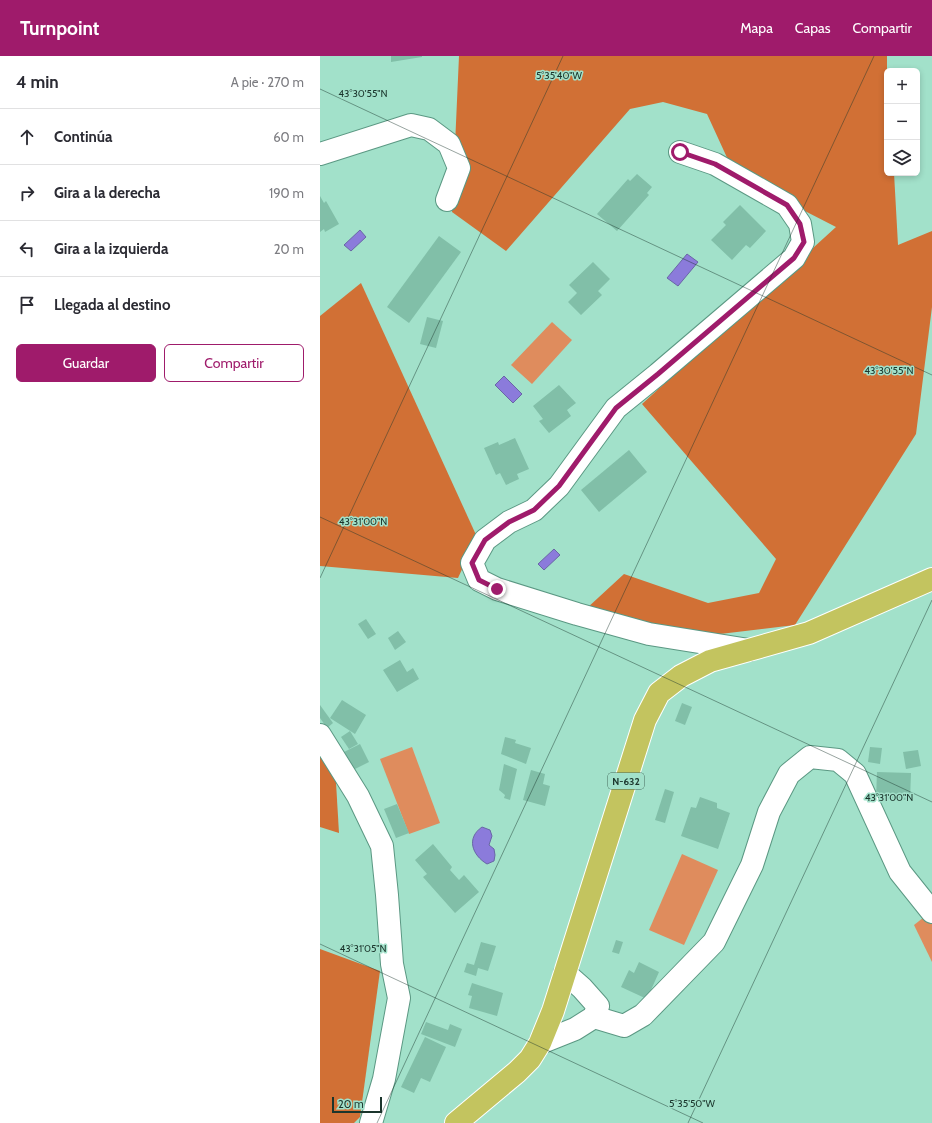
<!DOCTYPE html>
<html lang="es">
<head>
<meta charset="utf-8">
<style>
  :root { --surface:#fff; --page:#f7f7f7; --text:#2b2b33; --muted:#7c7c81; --line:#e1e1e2; --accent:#9f1b6b }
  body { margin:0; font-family:Cabin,sans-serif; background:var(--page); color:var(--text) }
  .controls { position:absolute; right:12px; top:12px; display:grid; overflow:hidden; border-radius:6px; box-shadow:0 2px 6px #0003 }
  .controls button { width:36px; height:36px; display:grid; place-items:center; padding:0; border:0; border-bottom:1px solid var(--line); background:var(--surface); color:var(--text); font:20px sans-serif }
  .scale { position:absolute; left:12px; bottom:10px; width:50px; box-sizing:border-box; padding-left:4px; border:2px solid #1b352c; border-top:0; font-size:11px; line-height:14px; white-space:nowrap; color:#1b352c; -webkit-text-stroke:3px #a2e1ca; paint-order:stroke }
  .stop { position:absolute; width:12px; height:12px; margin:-9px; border:3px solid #9f1b6b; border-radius:50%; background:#fff }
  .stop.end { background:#9f1b6b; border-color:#fff; box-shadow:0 1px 4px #0008 }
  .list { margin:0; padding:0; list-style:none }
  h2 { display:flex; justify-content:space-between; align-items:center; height:52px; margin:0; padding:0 16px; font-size:17px }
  h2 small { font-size:13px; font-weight:400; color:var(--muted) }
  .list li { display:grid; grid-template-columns:26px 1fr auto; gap:12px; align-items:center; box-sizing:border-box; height:56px; padding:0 16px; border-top:1px solid var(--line) }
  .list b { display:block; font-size:15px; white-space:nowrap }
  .list em { font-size:13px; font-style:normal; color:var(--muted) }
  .actions { display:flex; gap:8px; padding:12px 16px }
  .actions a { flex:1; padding:9px 0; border:1px solid var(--accent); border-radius:6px; text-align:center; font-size:14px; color:var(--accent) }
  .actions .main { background:var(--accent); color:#fff }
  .icon { flex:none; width:22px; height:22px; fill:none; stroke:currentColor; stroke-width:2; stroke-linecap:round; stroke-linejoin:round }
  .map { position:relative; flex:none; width:612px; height:1067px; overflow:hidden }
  header { display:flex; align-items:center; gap:24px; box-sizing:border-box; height:56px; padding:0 20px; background:var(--accent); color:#fff }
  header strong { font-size:19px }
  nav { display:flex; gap:22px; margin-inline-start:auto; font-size:14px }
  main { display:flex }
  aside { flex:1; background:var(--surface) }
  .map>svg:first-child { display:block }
</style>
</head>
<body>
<header>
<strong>Turnpoint</strong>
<nav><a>Mapa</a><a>Capas</a><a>Compartir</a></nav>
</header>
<main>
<aside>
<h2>4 min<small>A pie · 270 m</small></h2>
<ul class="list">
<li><svg class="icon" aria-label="ahead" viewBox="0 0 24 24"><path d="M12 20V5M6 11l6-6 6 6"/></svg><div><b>Continúa</b></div><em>60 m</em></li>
<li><svg class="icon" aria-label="right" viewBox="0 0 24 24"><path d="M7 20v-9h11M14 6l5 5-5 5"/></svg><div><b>Gira a la derecha</b></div><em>190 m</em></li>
<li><svg class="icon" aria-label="left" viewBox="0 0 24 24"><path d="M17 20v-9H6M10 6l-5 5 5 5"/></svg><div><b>Gira a la izquierda</b></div><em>20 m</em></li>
<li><svg class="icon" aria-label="arrive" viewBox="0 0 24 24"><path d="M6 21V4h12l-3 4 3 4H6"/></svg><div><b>Llegada al destino</b></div></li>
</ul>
<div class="actions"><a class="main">Guardar</a><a>Compartir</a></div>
</aside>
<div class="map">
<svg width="612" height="1067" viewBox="0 0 612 1067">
  <rect width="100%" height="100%" fill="#a2e1ca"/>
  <!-- green -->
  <g fill="#df8c5d">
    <path d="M 232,266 L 252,284 L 212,328 L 191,309 Z"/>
    <path d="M 92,691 L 120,767 L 89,778 L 60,703 Z"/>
    <path d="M 362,798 L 398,814 L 364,889 L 329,874 Z"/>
    <path d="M 608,858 L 612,864 L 612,906 L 594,869 Z"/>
  </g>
  <!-- forest -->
  <g fill="#d17035">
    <path d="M 139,0 L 567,0 L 567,117 L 574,117 L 578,189 L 612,175 L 612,251 L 596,378 L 475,569 L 375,581 L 266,553 L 304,518 L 388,547 L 439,537 L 456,503 L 322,348 L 516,171 L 415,119 L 387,58 L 343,46 L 310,53 L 186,195 L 132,156 Z"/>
    <path d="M 41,227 L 157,481 L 138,522 L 0,510 L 0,260 Z"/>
    <path d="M 0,692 L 14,693 L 19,777 L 0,771 Z"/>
    <path d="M 0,893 L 60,915 L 40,1061 L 34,1067 L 0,1067 Z"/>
  </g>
  <!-- water -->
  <g fill="#8b7bdb" stroke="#6966a6">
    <path d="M 40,174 L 46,181 L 31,195 L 24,189 Z"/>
    <path d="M 367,198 L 378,206 L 358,230 L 347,222 Z"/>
    <path d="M 184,320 L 202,338 L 193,347 L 175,329 Z"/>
    <path d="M 234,493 L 240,499 L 224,514 L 218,508 Z"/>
    <path d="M 162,771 L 170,774 L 172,780 L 169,789 L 174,793 L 175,799 L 174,805 L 167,808 C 152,799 146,782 162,771 Z"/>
  </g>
  <!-- building -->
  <g fill="#81bfa8">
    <path d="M 71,0 L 102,0 L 102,1 L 71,6 Z"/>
    <path d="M 317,118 L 332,131 L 327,137 L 329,139 L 297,175 L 277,158 L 308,123 L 310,125 Z"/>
    <path d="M 0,140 L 4,147 L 6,145 L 19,168 L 5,176 L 4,173 L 0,176 Z"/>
    <path d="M 420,149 L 446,175 L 430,192 L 426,189 L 412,204 L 391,184 L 406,169 L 403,166 Z"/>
    <path d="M 119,180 L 141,196 L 89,267 L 67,251 Z"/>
    <path d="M 273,206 L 290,223 L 278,235 L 282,239 L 261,259 L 248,246 L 257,237 L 249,229 Z"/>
    <path d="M 107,261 L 123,265 L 116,292 L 100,288 Z"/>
    <path d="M 239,329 L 256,347 L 247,354 L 251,360 L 229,377 L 219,365 L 223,363 L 213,350 Z"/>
    <path d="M 195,382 L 209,413 L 197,418 L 199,423 L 186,429 L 180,417 L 176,419 L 164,392 L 178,386 L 179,389 Z"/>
    <path d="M 309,394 L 327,416 L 279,456 L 261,434 Z"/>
    <path d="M 46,563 L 56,578 L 48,583 L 38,568 Z"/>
    <path d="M 78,575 L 86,586 L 75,594 L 68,582 Z"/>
    <path d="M 80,604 L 87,616 L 93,612 L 99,623 L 77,636 L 63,614 Z"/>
    <path d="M 22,644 L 46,659 L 35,678 L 10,662 Z"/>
    <path d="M 362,647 L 372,651 L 365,669 L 355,665 Z"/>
    <path d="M 0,649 L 13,667 L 7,672 L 0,662 Z"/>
    <path d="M 30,675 L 38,688 L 29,693 L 21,681 Z"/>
    <path d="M 185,681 L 196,684 L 195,687 L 211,692 L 206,708 L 181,698 Z"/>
    <path d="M 40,688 L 49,706 L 31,715 L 22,697 Z"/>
    <path d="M 550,691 L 562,692 L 560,708 L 548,706 Z"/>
    <path d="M 598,694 L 601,710 L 586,713 L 583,696 Z"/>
    <path d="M 184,708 L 197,713 L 190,744 L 184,742 L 185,739 L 179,734 Z"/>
    <path d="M 211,714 L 225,718 L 223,728 L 230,730 L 225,750 L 203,744 Z"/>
    <path d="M 557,716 L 591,717 L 590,744 L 556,743 Z"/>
    <path d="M 345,733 L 354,736 L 345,767 L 335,764 Z"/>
    <path d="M 380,741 L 397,747 L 397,752 L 410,757 L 398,793 L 361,780 L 371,751 L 376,752 Z"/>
    <path d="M 77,748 L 89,777 L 76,782 L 64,753 Z"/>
    <path d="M 113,788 L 132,811 L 130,814 L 139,824 L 144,819 L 159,836 L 135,857 L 103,821 L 107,818 L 95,804 Z"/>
    <path d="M 296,884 L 303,886 L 299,898 L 292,896 Z"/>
    <path d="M 161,886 L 176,890 L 168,915 L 158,912 L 156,920 L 144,916 L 147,907 L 154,909 Z"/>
    <path d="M 319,906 L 339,916 L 327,943 L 301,931 L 309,914 L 314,917 Z"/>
    <path d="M 152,927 L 183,937 L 177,960 L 149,952 L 152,940 L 148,939 Z"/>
    <path d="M 106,966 L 128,974 L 130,968 L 142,973 L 135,991 L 101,978 Z"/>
    <path d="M 105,981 L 126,991 L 110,1026 L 101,1022 L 94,1037 L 81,1031 Z"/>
  </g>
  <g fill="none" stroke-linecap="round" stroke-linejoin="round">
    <defs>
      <g id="minor">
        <path d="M 360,96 L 395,108 L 467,149 L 480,168 L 483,186 L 474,202 L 338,318 L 296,352 L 239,430 L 214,454 L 189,466 L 165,484 L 152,507 L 159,524 L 177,533 L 257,558 L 329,578 L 429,594"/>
        <path d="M 0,98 L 91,69 L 109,73 L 129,88 L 139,112 L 127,144"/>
        <path d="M 0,679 L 38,740 L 62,790 L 67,839 L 72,908 L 79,942 L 64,1023 L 51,1067"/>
        <path d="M 274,961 L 304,970 L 323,959 L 394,886 L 432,809 L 449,756 L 469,718 L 490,701 L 518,704 L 535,718 L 580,816 L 612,856"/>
        <path d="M 220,987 L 255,973 L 274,961 L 278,950 L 262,932 L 245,917"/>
      </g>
      <path id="highway" d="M 136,1067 L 197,1016 L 210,1003 L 220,987 L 233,955 L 325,664 L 339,637 L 361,620 L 390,605 L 489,577 L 612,523"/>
    </defs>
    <!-- minor casing -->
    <use href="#minor" stroke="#5b9883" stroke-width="24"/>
    <!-- highway casing -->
    <use href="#highway" stroke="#fff" stroke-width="24"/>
    <!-- minor -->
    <use href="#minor" stroke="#fff" stroke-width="22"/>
    <!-- highway -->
    <use href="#highway" stroke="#c3c45f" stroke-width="22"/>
  </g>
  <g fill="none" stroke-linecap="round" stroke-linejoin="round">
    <!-- route -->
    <path stroke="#9f1b6b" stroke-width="5" d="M 177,533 L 159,524 L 152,507 L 165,484 L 189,466 L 214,454 L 239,430 L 296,352 L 338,318 L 474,202 L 484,186 L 480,168 L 467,149 L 395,108 L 360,96"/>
  </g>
  <!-- ticks -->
  <path fill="none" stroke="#1b352c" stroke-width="1" stroke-opacity="0.45" d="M 0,33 L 612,319M 0,461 L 612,746M 0,522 L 243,0M 0,888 L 383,1067M 57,1067 L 554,0M 368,1067 L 612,544"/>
  <g text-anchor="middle" stroke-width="3" stroke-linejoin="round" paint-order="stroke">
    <!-- shield labels -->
    <rect fill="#a2e1ca" stroke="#44695b" stroke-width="1" x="288" y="717" width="36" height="16" rx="3"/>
    <g font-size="10" font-weight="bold" fill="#1b352c">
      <text x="306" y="729">N-632</text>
    </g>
  </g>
  <g font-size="10" text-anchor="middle" fill="#1b352c" stroke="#a2e1ca" stroke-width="3" stroke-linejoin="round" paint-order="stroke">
    <text x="239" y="23">5°35'40"W</text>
    <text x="43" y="41">43°30'55"N</text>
    <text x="569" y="318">43°30'55"N</text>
    <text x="43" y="469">43°31'00"N</text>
    <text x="569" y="745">43°31'00"N</text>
    <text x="43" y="896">43°31'05"N</text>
    <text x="372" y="1051">5°35'50"W</text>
  </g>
</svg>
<div class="controls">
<button>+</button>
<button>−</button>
<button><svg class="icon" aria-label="layers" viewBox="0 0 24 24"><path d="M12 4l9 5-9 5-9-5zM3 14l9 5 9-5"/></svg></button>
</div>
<div class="scale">20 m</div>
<div class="stop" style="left:360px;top:96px"></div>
<div class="stop end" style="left:177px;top:533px"></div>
</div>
</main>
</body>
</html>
